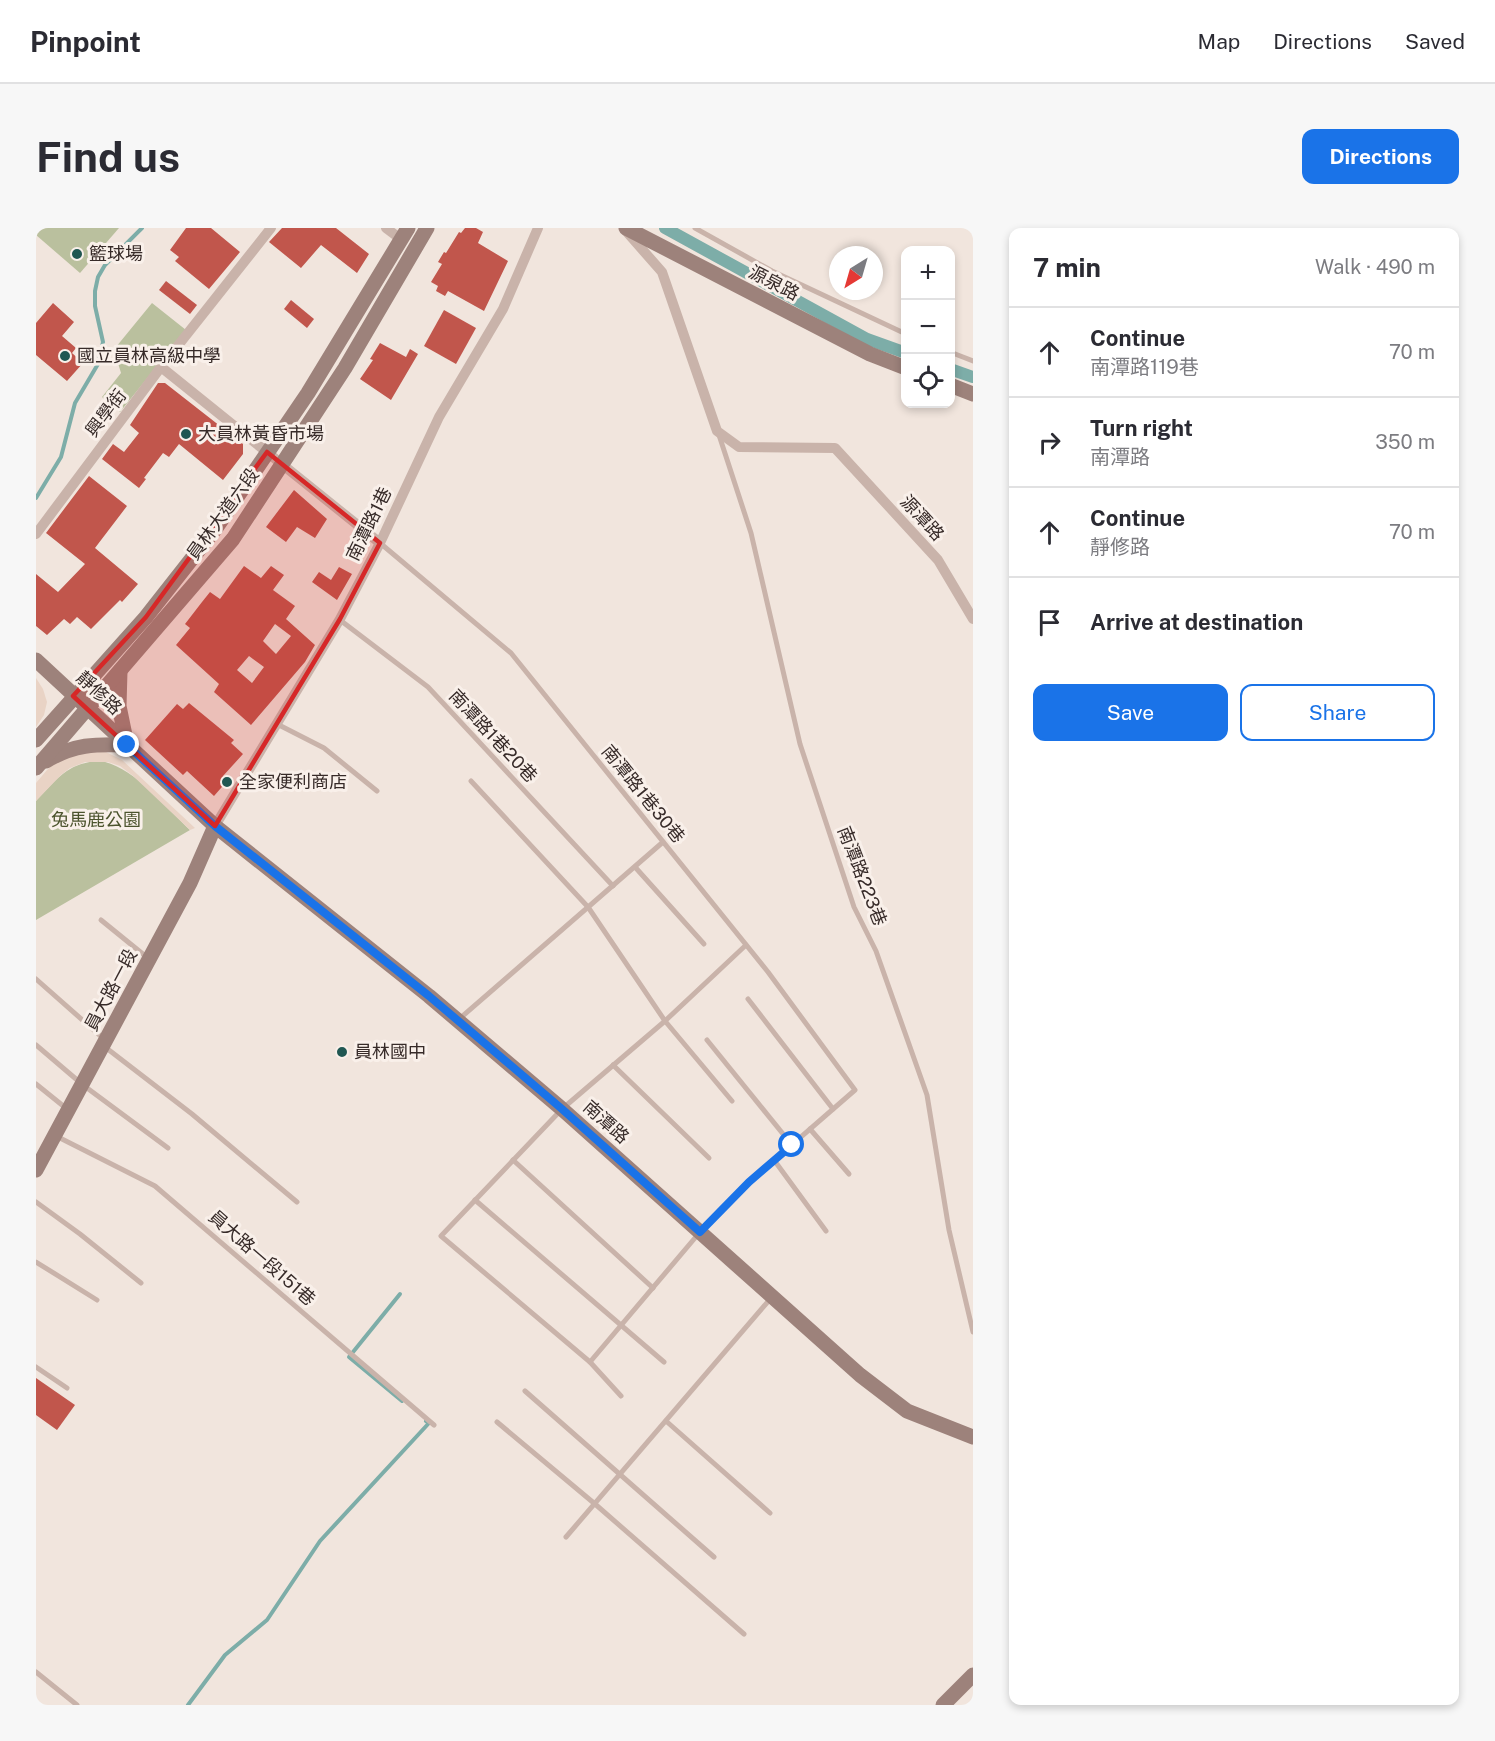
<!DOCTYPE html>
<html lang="en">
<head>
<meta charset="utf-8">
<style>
  :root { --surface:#fff; --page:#f7f7f7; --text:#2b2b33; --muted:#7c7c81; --line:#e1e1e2; --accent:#1a73e8 }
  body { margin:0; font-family:"Public Sans","Noto Sans TC",sans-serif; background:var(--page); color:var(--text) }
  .controls { position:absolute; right:18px; top:18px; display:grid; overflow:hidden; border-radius:12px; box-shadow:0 3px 9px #0003 }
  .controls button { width:54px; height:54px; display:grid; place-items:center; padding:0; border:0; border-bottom:2px solid var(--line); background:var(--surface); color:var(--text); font:30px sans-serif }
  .compass { position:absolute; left:793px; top:18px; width:54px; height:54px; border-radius:50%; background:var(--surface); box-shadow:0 3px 9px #0003; rotate:217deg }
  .stop { position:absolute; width:18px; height:18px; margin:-14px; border:4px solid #1a73e8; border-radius:50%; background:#fff }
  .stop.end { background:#1a73e8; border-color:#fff; box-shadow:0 2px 6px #0008 }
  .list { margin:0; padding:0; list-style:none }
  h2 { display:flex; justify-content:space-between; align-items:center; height:78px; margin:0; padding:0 24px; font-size:26px }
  h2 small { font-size:20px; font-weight:400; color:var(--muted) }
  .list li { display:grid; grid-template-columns:39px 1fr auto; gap:18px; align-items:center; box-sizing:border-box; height:90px; padding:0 24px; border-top:2px solid var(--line) }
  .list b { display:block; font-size:22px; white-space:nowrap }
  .list p { margin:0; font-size:20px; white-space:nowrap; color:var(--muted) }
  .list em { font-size:20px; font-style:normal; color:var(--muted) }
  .actions { display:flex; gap:12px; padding:18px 24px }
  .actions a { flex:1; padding:14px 0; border:2px solid var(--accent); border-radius:12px; text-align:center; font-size:21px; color:var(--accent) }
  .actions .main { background:var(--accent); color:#fff }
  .icon { flex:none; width:33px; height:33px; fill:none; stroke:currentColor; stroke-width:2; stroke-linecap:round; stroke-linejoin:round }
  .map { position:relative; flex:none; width:937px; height:1477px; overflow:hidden; border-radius:12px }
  header { display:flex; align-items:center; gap:36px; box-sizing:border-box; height:84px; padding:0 30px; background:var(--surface); border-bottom:2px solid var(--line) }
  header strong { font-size:28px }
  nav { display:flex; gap:33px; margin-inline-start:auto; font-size:21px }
  .intro { display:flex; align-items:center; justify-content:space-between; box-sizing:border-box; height:144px; padding:0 36px }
  h1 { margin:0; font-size:42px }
  .button { padding:15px 27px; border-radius:12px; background:var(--accent); color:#fff; font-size:21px; font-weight:700 }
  main { display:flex; gap:36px; padding:0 36px }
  aside { flex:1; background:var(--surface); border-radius:12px; box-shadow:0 3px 9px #0003 }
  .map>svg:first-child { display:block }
</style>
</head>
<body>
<header>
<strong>Pinpoint</strong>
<nav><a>Map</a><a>Directions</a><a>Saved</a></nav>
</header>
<div class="intro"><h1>Find us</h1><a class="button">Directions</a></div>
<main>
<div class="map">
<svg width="937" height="1477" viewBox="0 0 937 1477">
  <rect width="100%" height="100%" fill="#f1e5dd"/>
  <!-- green -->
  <g fill="#bac09e">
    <path d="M 0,0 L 83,0 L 44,45 L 0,7 Z"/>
    <path d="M 116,75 L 150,102 L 84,184 L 66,169 L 85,145 L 82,135 L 85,123 L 80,119 Z"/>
    <path d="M 63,533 C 95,536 131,580 154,602 L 0,692 L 0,573 C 21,551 31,535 63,533 Z"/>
  </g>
  <!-- plaza -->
  <g fill="#e9d3c5">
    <path d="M 0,450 L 7,461 L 11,474 L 8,487 L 0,499 Z"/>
    <path d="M 45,523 L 70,524 L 86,532 L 159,600 L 154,602 L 96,547 L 84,538 L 72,534 L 49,534 L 34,540 L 25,547 L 0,573 L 0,555 L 11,542 L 20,534 Z"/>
  </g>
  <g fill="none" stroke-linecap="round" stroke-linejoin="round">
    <!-- stream -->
    <g stroke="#7dada8" stroke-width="4">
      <path d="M 0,270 L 25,229 L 39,175 L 62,136 L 67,114 L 59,78 L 59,63 L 62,49 L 69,37 L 106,0"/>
      <path d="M 364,1066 L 313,1129 L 366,1173"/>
      <path d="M 152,1477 L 189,1427 L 231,1392 L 284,1313 L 393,1195 L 390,1193"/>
    </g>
    <!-- canal -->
    <g stroke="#7dada8" stroke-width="12">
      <path d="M 629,0 L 831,111 L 870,125"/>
      <path d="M 914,141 L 937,149"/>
    </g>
  </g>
  <!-- building -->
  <g fill="#c1564c" fill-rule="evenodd">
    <path d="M 150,0 L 175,0 L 204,24 L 173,61 L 139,33 L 143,29 L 134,22 Z"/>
    <path d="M 246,0 L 300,0 L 333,26 L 321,45 L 285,17 L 265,40 L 233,14 Z"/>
    <path d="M 429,0 L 440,0 L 447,4 L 442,15 L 472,33 L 448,83 L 412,63 L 409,68 L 400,63 L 402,58 L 395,54 L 406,36 L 402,34 L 408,24 L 410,25 L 423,4 L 425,5 Z"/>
    <path d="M 130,53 L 161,77 L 154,86 L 123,62 Z"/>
    <path d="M 255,72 L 278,91 L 271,100 L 248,81 Z"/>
    <path d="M 17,75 L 38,94 L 26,108 L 40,120 L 36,125 L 47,135 L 31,153 L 0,127 L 0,95 Z"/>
    <path d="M 408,82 L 440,100 L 420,136 L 388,118 Z"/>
    <path d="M 344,115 L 370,129 L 374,121 L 382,126 L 355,172 L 324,151 L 337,132 L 334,131 Z"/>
    <path d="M 122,155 L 129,155 L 207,216 L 207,226 L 187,252 L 143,216 L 133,229 L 127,225 L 108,250 L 110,251 L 103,260 L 66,231 L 77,216 L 88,224 L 103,205 L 94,197 Z"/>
    <path d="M 53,248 L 91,278 L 59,320 L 102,356 L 86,374 L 84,372 L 55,401 L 41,389 L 34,396 L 28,391 L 11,407 L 0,398 L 0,346 L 22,364 L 49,336 L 10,305 Z"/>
    <path d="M 258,262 L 291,291 L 279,310 L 261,299 L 250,314 L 230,299 Z"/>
    <path d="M 208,338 L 225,350 L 235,338 L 248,347 L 237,362 L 259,378 L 250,391 L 279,417 L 269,434 L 215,497 L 178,464 L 183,456 L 140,417 L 154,400 L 149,396 L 166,374 L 174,364 L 184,371 ZM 239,396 L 255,408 L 240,426 L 227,413 ZM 213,428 L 228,439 L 216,455 L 201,442 Z"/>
    <path d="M 303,339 L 316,346 L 301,372 L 276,354 L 283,344 L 295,352 Z"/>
    <path d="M 153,475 L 198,512 L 195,515 L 207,526 L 187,548 L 192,552 L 178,568 L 151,543 L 147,547 L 109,512 L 141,476 L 147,481 Z"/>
    <path d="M 0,1150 L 39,1177 L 21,1202 L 0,1187 Z"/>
  </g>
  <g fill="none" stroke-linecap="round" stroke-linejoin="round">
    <!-- lane -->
    <g stroke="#c9b3aa" stroke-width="5">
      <path d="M 659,0 L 736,43 L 870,106"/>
      <path d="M 914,124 L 937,133"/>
      <path d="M 683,207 L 715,305 L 764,516 L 818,679 L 840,723 L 891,867 L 913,1002 L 937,1104"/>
      <path d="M 344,315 L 475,425 L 732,744 L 819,862 L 713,954 L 664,1004 L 554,1134"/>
      <path d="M 304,392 L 392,459 L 577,658"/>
      <path d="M 241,496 L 288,520 L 341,563"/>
      <path d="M 435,553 L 552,679 L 629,793 L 696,873"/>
      <path d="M 599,639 L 668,716"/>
      <path d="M 65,692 L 113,731"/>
      <path d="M 0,751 L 69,812"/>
      <path d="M 712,771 L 797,881"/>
      <path d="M 422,792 L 627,614"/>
      <path d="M 671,812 L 756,917"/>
      <path d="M 0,817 L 47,857 L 132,920"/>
      <path d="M 69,819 L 156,886 L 261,974"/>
      <path d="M 577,837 L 673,930"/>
      <path d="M 0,856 L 31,881"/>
      <path d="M 774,901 L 813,946"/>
      <path d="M 20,908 L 119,958 L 398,1197"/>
      <path d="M 477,932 L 617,1060"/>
      <path d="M 738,932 L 790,1003"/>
      <path d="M 439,972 L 628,1134"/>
      <path d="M 0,974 L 44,1006 L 105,1055"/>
      <path d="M 0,1034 L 61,1072"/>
      <path d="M 0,1139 L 31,1160"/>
      <path d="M 489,1163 L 678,1329"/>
      <path d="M 585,1168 L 554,1134 L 405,1008 L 526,881 L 629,793 L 710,717"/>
      <path d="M 630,1193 L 734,1285"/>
      <path d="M 461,1194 L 559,1276 L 708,1406"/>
      <path d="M 530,1309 L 735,1070"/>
      <path d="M 0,1444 L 41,1477"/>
    </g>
    <!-- street -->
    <g stroke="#c9b3aa" stroke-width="10">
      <path d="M 350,0 L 366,12"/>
      <path d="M 590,3 L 626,44 L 681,203 L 703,219 L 799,220 L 902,332 L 937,391"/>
      <path d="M 125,139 L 344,315"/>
      <path d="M 0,306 L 125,139 L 235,0"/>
      <path d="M 179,598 L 304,391 L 344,315 L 403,189 L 467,81 L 502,0"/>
    </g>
    <!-- secondary -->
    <g stroke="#9d827b" stroke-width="15">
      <path d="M 590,0 L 834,126 L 870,140"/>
      <path d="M 914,157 L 937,166"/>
      <path d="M 0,432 L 179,598 L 393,768 L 526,881 L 824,1147 L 871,1183 L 937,1209"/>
      <path d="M 0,512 L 110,389 L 180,300 L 272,165 L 372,0"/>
      <path d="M 10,533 C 38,516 59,516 91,517 L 83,478 L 84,443"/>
      <path d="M 0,540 L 197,311 L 309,140 L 391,0"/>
      <path d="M 0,942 L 154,655 L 179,598"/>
      <path d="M 907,1477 L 937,1447"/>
    </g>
  </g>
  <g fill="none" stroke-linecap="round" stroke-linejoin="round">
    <!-- route -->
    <path stroke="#1a73e8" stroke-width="8" d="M 91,517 L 179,598 L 393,768 L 526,881 L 664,1004 L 713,954 L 756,917"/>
  </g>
  <!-- marked area -->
  <path fill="#d62828" fill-opacity="0.2" stroke="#d62828" stroke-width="4.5" stroke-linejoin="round" d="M 231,224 L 344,315 L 304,391 L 179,598 L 37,468 L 110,389 Z"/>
  <!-- markers -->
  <g fill="#205752" stroke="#f9f0ea" stroke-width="2">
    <circle cx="41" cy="26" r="6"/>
    <circle cx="29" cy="128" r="6"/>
    <circle cx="150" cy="206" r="6"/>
    <circle cx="191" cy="554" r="6"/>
    <circle cx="306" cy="824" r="6"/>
  </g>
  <g text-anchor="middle" stroke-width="6" stroke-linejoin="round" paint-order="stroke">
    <!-- poi labels -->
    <g font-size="18" fill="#372b29" stroke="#f9f0ea" text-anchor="start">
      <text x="53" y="32">籃球場</text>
      <text x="41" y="134">國立員林高級中學</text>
      <text x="162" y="212">大員林黃昏市場</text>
      <text x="203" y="560">全家便利商店</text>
      <text x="318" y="830">員林國中</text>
    </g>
    <!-- street labels -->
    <g font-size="18" fill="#372b29" stroke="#f9f0ea">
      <text transform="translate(738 55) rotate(27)" y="6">源泉路</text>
      <text transform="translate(70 185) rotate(-53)" y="6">興學街</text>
      <text transform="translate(187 286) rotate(-54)" y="6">員林大道六段</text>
      <text transform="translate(886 290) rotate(47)" y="6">源潭路</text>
      <text transform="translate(333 296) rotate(-64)" y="6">南潭路1巷</text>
      <text transform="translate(63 465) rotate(43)" y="6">靜修路</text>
      <text transform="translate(457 508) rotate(47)" y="6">南潭路1巷20巷</text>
      <text transform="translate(607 566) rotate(51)" y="6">南潭路1巷30巷</text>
      <text transform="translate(826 648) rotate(69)" y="6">南潭路223巷</text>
      <text transform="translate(75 762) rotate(-62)" y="6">員大路一段</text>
      <text transform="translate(570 894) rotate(42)" y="6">南潭路</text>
      <text transform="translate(226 1030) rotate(41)" y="6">員大路一段151巷</text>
    </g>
    <!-- park labels -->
    <g font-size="18" fill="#4c542e" stroke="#f9f0ea">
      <text x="60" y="598">兔馬鹿公園</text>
    </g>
  </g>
</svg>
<div class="controls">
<button>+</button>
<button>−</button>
<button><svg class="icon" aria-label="locate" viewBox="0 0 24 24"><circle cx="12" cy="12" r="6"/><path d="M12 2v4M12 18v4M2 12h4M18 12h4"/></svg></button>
</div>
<svg class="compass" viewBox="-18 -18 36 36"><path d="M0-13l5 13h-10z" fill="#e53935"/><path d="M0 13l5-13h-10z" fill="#7c7c81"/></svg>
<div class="stop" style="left:756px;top:917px"></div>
<div class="stop end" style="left:91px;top:517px"></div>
</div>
<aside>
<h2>7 min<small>Walk · 490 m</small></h2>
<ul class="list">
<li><svg class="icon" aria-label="ahead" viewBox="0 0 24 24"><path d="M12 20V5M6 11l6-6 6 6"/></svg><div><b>Continue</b><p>南潭路119巷</p></div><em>70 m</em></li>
<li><svg class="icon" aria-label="right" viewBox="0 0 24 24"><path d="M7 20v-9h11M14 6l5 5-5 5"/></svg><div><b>Turn right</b><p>南潭路</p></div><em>350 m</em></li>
<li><svg class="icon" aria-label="ahead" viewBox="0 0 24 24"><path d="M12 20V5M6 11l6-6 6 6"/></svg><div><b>Continue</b><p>靜修路</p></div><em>70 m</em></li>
<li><svg class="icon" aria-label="arrive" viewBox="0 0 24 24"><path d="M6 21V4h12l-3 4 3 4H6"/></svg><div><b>Arrive at destination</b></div></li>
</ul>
<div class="actions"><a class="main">Save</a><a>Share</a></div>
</aside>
</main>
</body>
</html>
